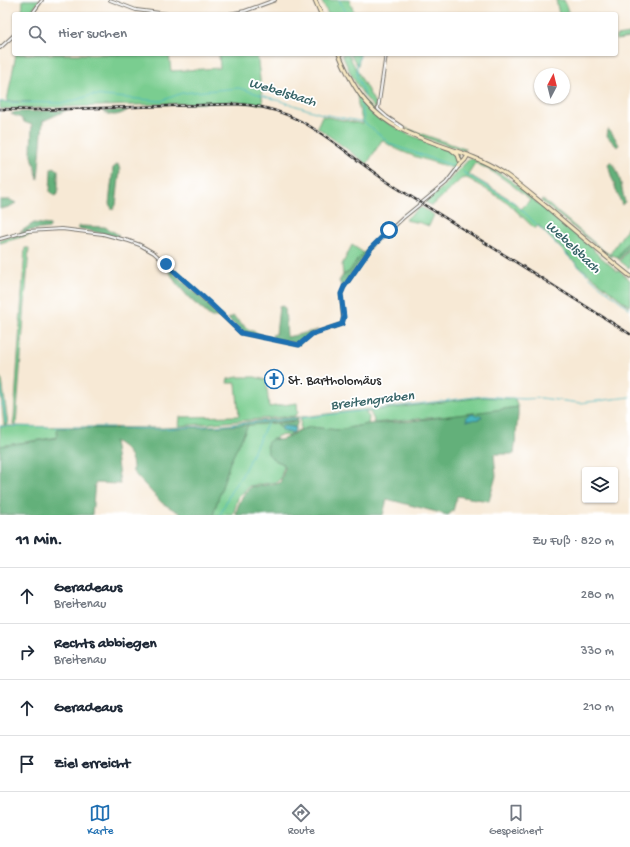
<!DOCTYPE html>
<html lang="de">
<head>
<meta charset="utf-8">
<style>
  :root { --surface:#fff; --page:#f6f6f7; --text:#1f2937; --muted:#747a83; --line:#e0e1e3; --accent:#1f6fb2 }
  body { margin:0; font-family:"Gochi Hand",sans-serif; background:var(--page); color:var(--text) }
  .controls { position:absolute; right:12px; bottom:12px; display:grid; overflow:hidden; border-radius:4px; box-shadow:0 1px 3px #0004 }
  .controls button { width:36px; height:36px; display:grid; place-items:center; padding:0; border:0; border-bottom:1px solid var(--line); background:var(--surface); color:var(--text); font:20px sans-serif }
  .compass { position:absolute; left:534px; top:68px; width:36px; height:36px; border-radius:50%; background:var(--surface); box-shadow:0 1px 3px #0004; rotate:7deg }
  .stop { position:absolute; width:12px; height:12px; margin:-9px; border:3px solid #1f6fb2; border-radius:50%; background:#fff }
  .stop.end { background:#1f6fb2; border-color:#fff; box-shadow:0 1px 4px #0008 }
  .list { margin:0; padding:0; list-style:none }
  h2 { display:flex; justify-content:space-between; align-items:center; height:52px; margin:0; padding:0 16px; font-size:17px }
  h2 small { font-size:13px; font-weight:400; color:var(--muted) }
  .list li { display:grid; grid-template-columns:26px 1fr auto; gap:12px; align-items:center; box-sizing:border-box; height:56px; padding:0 16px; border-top:1px solid var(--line) }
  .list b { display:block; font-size:15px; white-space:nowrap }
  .list p { margin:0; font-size:13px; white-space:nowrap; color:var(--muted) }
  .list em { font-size:13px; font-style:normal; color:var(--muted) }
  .icon { flex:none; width:22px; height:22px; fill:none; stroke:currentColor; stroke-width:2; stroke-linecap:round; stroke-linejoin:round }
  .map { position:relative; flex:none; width:630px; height:515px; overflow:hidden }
  .search { position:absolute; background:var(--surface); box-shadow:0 1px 3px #0004; left:12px; right:12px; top:12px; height:44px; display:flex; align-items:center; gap:10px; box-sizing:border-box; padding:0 14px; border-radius:4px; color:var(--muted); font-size:15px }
  .sheet { height:276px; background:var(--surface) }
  nav { display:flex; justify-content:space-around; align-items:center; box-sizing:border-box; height:56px; border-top:1px solid var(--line); background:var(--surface); font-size:11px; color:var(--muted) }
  nav a { display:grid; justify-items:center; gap:2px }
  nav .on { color:var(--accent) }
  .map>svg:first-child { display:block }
</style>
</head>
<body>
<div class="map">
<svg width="630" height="515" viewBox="0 0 630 515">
  <rect width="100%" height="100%" fill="#fff"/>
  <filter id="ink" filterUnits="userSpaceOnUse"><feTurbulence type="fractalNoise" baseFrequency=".025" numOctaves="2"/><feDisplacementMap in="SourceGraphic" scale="8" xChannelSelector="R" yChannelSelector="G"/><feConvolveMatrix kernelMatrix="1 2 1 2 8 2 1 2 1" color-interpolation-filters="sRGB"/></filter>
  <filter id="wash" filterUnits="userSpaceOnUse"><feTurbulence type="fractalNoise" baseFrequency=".012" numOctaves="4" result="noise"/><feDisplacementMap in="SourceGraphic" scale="16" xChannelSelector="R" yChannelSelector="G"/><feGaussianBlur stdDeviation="0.9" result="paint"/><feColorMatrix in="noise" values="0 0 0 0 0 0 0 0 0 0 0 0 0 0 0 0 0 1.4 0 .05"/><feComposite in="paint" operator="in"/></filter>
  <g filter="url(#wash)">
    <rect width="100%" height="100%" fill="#f7e9d5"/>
    <!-- green -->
    <g fill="#7acd90" stroke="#527c5e" fill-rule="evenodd">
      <path d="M 23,0 L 40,0 L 29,14 L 22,14 Z"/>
      <path d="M 321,0 L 349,0 L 355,14 L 328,14 Z"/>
      <path d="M 556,0 L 564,0 L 569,14 L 559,14 Z"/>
      <path d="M 630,34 L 630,38 L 616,40 L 616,36 Z"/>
      <path d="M 16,54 L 169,54 L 171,71 L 220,68 L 219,54 L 257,54 L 263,104 L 236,102 L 0,109 L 0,102 L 31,102 L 7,101 Z"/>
      <path d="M 342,54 L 348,54 L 376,105 L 375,109 C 359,91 351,76 342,54 Z"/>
      <path d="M 350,54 L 360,54 L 358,66 Z"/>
      <path d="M 357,92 C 370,109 386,124 406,133 C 417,139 450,147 457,155 C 461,162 453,172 449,177 L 452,168 C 429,160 401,155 382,140 L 367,164 L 317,127 L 322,116 L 363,124 L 358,105 Z"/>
      <path d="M 405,128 L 465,149 L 465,150 L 464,151 L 420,136 Z"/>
      <path d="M 471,158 L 501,174 L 513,182 L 544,209 L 594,249 L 594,251 L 617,271 L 620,271 L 630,280 L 630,307 L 579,266 L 538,225 L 535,229 L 507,202 L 469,179 L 466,178 L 461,179 L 432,206 L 425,202 L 440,190 L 469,159 ZM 475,163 C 496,172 513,185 530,200 L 521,209 L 508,198 L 468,174 Z"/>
      <path d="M 542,199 L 604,251 L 611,255 L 612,257 L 610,257 L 541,201 Z"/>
      <path d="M 419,208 L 423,208 L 434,215 L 429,226 L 421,223 L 405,220 Z"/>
      <path d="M 630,224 L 630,239 L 617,257 L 610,254 Z"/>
      <path d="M 28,232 L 29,235 L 0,243 L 0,240 Z"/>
      <path d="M 352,245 L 364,253 L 357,260 L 349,272 L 343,275 L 342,265 Z"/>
      <path d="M 630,247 L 630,267 L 629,268 L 620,261 Z"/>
      <path d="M 25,248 L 29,248 L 16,425 L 13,424 L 14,418 Z"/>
      <path d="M 0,377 L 2,380 L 8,424 L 4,425 L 0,389 Z"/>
      <path d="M 238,377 L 255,377 L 266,380 L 269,407 L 297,403 L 298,413 L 295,416 L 179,426 L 180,417 L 239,416 L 236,383 L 227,383 L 228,379 Z"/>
      <path d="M 483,397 L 515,399 L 518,407 L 462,415 L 373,423 L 374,420 L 370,412 L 365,412 L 369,417 L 368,424 L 338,430 L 311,427 L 300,430 L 301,417 L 370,409 L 370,411 Z"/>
      <path d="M 247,422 L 248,425 L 277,423 L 282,431 L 291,433 L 294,432 L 288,437 L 287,437 L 287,435 L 277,436 L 276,439 L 272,439 L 274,460 L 282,463 L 284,466 L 280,479 L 277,482 L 249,486 L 238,498 L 233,515 L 213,515 L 230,462 L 248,425 L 159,429 L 109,429 L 0,446 L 0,426 L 163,428 L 224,425 Z"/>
    </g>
    <!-- forest -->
    <g fill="#63b07a" stroke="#476e52">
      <path d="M 67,110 L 43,121 L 38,179 L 31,152 L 32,125 L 24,122 L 21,118 L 11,114 L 15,112 Z"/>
      <path d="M 128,110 C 119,116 111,117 102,111 Z"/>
      <path d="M 608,129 L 614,136 L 619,145 L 617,147 L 607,136 Z"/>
      <path d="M 611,161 C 621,173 621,188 625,202 L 622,205 L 616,190 L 614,182 C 611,179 610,169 608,164 Z"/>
      <path d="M 118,164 L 120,170 L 116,205 L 113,210 L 109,204 L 113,168 Z"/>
      <path d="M 54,167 L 58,170 L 58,194 L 54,196 L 50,192 L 51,169 Z"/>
      <path d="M 0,200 L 10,200 L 16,203 L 9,207 L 0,209 Z"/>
      <path d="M 34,223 L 50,225 L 50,228 L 20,232 Z"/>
      <path d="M 79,226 L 105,227 L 119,235 L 117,237 L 77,228 Z"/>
      <path d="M 630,239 L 630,245 L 619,260 L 617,257 Z"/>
      <path d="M 372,244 L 372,245 L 342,288 L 339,281 L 343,275 L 349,272 L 357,260 Z"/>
      <path d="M 167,268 L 168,268 L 223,317 L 211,317 L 191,300 L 176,283 Z"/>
      <path d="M 282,306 L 285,308 L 287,337 L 318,330 L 311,334 L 299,344 L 273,339 L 272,335 L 276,334 L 279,307 Z"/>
      <path d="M 233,316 L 248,329 L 262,335 L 263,338 L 241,331 L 228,319 Z"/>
      <path d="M 518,407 L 518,415 L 514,454 L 494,454 L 496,476 L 489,501 L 457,496 L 453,511 L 448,515 L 387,499 L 383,515 L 236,515 C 237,504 243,496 250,487 L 280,483 L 285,468 L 282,463 L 274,460 L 268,454 L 267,443 L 272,439 L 280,440 L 289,437 L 297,431 L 311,427 L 338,430 L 368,424 L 412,421 Z"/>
      <path d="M 299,417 L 298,420 L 248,425 L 230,462 L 213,515 L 183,515 L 162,503 L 133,472 C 134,457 127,448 114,441 L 120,484 L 95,483 L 92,515 L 0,515 L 0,446 L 56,438 L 58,428 L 159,429 L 248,425 L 247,422 Z"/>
      <path d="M 298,421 L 295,429 L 294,427 L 284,426 L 281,428 L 277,423 Z"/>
    </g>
    <!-- water -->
    <g fill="#46b6be" stroke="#387074">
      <path d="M 473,414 L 476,416 L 479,415 L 482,416 L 480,419 L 466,421 L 467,416 Z"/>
      <path d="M 284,426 L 294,427 L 295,429 L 294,432 L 291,433 L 282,431 L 281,428 Z"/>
    </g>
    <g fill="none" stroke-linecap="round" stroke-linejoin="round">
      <!-- stream -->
      <g stroke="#46b6be" stroke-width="1">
        <path d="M 339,0 L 347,14"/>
        <path d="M 360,54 L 357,66 L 357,77 L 365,95 L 364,97"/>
        <path d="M 362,100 L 361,103 L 364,120"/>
        <path d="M 0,102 L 66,103 L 92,95 L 161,101 L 182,93 L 239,88 L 322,114 L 364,122 L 392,145 L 454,166"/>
        <path d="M 463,172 L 515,203 L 579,267 L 598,284 L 630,309"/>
        <path d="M 0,386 L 1,387 L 6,423"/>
        <path d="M 0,426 L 51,427"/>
        <path d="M 55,427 L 113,427"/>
        <path d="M 117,428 L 159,429 L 228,425 L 301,418 L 483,396 L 524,399 L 541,398 L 580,403 L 630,397"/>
        <path d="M 220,515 L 232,489 L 241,477 L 268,422"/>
      </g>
    </g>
  </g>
  <g filter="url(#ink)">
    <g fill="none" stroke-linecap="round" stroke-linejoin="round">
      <defs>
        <g id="minor">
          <path d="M 110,0 L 136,10 L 168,14"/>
          <path d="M 32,14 L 42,0"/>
          <path d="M 229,14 L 245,11 L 275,0"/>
          <path d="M 0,48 L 14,35"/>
          <path d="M 386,54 L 378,109 L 387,117 L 402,127 L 401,129"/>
          <path d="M 0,239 L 28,231 L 62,229 L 103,234 L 129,241 L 140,245 L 154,253 L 209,303 L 241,333 L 299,345 L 312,334 L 342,324 L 343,317 L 341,294 L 344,287 L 371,248 L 403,218 L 446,183 L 459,166"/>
        </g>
        <g id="secondary">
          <path d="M 315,0 L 321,14"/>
          <path d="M 339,54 C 346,71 354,88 366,102 C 400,143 459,144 502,172 C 518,183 533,196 548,208 C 575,231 602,254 630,276"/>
          <path d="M 452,150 L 458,155 L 460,161"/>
          <path d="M 459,166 L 465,160 L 468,155"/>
        </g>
      </defs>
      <!-- minor casing -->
      <use href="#minor" stroke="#726e66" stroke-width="4"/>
      <!-- secondary casing -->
      <use href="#secondary" stroke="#726e66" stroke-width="5"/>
      <!-- minor -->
      <use href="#minor" stroke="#fff" stroke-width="2"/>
      <!-- secondary -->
      <use href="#secondary" stroke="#f8e8c3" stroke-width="3"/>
      <defs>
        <path id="rail" d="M 0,109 L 34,110 L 236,104 C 308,107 340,153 397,188 C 475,236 552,285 630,334"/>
      </defs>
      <!-- rail casing -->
      <use href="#rail" stroke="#2b2b2b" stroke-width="2.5"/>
      <!-- rail -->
      <use href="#rail" stroke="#fff" stroke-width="1" stroke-dasharray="3" stroke-linecap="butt"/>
    </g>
  </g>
  <g fill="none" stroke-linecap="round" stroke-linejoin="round" filter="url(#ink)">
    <!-- route -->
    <path stroke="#1f6fb2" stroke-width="5" d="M 166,264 L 210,303 L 241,333 L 299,345 L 312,334 L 342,324 L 344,317 L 341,294 L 344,287 L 371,248 L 389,230"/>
  </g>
  <!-- icons -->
  <defs>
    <symbol id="church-ring" viewBox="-11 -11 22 22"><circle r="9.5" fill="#fff" stroke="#1f6fb2" stroke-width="1.5"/><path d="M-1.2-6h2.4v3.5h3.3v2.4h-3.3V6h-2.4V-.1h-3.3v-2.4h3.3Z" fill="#1f6fb2"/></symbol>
  </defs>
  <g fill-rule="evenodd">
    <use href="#church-ring" x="263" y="368" width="22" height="22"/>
  </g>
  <g text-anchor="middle" stroke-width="3.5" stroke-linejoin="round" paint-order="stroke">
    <!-- poi labels -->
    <g font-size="13" fill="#2b2b2b" stroke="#fff" text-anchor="start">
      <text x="288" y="384">St. Bartholomäus</text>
    </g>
    <!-- water labels -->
    <g font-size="14" font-style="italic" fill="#366366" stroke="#fff">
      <text transform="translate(283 91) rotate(17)" y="5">Webelsbach</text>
      <text transform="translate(574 246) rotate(43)" y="5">Webelsbach</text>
      <text transform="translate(372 399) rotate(-7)" y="5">Breitengraben</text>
    </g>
  </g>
</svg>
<div class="controls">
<button><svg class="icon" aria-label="layers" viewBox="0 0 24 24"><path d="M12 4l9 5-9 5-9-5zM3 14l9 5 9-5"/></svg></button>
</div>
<svg class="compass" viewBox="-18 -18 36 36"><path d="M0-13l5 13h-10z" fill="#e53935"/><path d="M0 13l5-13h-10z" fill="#747a83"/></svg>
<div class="stop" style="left:389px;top:230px"></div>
<div class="stop end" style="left:166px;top:264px"></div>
<div class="search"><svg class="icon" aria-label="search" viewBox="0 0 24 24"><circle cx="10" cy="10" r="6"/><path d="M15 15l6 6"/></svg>Hier suchen</div>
</div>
<section class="sheet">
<h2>11 Min.<small>Zu Fuß · 820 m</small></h2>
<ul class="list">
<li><svg class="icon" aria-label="ahead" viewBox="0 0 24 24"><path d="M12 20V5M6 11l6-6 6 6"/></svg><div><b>Geradeaus</b><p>Breitenau</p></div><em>280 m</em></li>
<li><svg class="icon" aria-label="right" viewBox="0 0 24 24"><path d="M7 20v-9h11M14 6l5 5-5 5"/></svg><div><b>Rechts abbiegen</b><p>Breitenau</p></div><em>330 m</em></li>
<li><svg class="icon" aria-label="ahead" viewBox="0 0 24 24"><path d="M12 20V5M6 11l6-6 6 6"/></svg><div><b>Geradeaus</b></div><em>210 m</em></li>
<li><svg class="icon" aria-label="arrive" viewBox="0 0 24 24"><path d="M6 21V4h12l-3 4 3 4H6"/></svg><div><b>Ziel erreicht</b></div></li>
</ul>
</section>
<nav>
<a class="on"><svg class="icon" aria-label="map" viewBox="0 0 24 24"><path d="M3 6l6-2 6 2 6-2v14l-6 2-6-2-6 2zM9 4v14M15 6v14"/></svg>Karte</a>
<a><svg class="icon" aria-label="directions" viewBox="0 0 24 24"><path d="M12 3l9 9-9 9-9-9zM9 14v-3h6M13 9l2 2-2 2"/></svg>Route</a>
<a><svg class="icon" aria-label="saved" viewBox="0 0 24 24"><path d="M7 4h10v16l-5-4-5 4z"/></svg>Gespeichert</a>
</nav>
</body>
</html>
